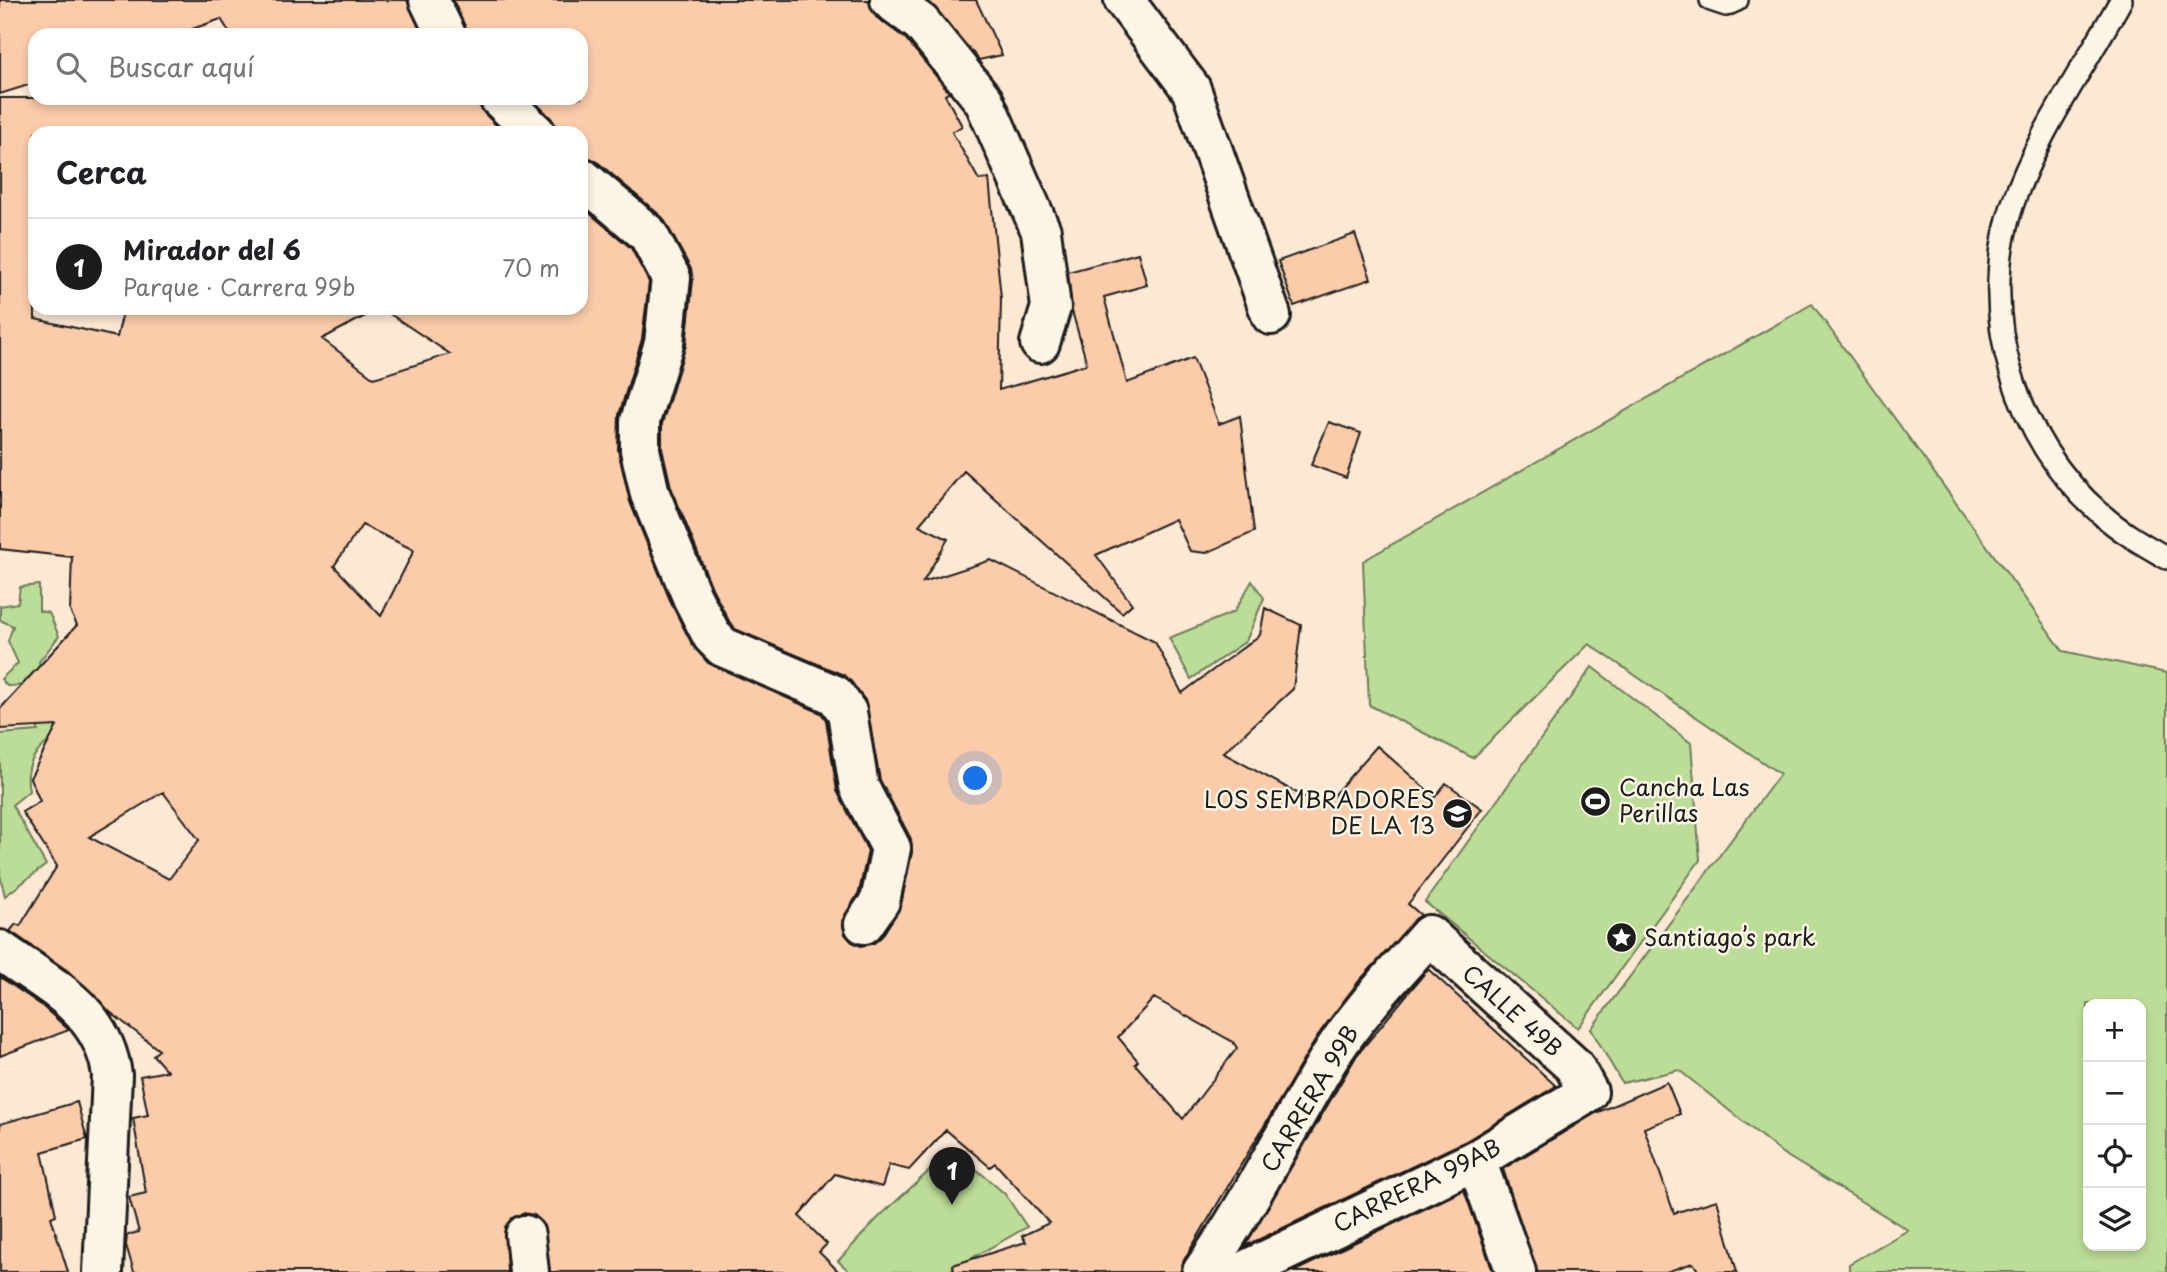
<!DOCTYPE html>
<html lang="es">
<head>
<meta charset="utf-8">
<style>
  :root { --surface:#fff; --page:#f6f6f6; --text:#202124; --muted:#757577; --line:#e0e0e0; --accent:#1c1c1c }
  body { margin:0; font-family:"Playpen Sans",sans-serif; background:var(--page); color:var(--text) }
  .controls { position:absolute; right:21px; bottom:21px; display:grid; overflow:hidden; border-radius:14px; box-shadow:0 4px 10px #0003 }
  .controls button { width:63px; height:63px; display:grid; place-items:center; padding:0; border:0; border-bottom:2px solid var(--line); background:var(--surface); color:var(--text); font:35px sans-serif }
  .you { position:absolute; left:976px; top:779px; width:24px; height:24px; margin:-18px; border:5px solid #fff; border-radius:50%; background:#1a73e8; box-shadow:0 0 0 10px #1a73e833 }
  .badge { display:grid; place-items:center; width:46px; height:46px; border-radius:50%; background:var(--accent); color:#fff; font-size:23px; font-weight:700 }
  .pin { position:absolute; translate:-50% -58px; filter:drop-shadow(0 2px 4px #0008) }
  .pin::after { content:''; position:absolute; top:37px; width:24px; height:21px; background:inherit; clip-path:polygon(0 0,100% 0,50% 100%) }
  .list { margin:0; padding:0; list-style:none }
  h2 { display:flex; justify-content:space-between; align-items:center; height:91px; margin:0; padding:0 28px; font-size:30px }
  h2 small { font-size:23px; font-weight:400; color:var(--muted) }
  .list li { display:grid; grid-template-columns:46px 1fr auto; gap:21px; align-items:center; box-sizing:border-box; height:98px; padding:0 28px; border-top:2px solid var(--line) }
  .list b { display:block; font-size:26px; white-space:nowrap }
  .list p { margin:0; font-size:23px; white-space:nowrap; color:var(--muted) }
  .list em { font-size:23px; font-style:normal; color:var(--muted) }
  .icon { flex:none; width:38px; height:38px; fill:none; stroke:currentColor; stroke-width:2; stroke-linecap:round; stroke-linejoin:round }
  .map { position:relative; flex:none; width:2167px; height:1272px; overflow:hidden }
  .search { position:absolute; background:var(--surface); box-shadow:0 4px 10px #0003; left:28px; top:28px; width:560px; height:77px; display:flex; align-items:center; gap:18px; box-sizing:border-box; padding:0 24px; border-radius:21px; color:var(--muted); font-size:26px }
  .panel { position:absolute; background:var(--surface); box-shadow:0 4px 10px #0003; left:28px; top:126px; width:560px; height:189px; border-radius:21px }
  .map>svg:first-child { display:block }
</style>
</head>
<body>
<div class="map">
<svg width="2167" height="1272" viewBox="0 0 2167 1272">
  <rect width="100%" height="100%" fill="#fce8d3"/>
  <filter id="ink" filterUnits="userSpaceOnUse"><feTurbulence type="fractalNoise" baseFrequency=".0143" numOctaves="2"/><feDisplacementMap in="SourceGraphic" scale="14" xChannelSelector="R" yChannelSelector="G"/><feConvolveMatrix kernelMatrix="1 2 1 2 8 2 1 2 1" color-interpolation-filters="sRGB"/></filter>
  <g filter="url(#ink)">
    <!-- green -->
    <g fill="#bcdd97" stroke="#6c7c5a" stroke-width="2" fill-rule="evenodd">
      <path d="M 1812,304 L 2063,651 L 2167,673 L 2167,1272 L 1849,1272 L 1849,1264 L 1908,1230 L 1782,1153 L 1679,1070 L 1622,1083 L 1591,1029 L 1780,774 L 1589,644 L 1473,758 L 1369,705 L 1363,561 ZM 2088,1004 L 2141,1004 L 2141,1246 L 2088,1246 Z"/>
      <path d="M 1252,581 L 1264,598 L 1246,641 L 1191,679 L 1169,638 L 1234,612 Z"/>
      <path d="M 39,585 L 39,611 L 49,613 L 59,636 L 39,662 L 60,732 C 38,749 23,761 29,791 L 12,805 L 46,865 L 5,896 L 0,875 L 0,734 L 38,731 L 33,685 L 7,686 L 1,679 L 18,663 L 8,641 L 13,626 L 0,620 L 0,606 L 18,603 L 20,587 Z"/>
      <path d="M 1592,667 L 1691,743 L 1700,860 L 1578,1028 L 1425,902 Z"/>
      <path d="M 953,1149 L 1005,1194 L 1027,1227 L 947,1272 L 850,1272 L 838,1261 L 879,1217 Z"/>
    </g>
    <!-- building -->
    <g fill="#fbcbaa" stroke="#1c1c1c" stroke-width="2" fill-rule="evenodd">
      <path d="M 0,0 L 407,0 L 422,35 L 231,35 L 221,19 L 175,35 L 35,35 L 35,83 L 0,94 Z"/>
      <path d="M 453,0 L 869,0 L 876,17 L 906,39 L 949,92 L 945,95 L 962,126 L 952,132 L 979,180 L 989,179 L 1001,298 L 999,390 L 1087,364 L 1072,311 L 1068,272 L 1138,253 L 1147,285 L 1104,297 L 1127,383 L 1193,358 L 1219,424 L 1240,416 L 1254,532 L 1206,553 L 1190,551 L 1175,519 L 1096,555 L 1132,604 L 1122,613 L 964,471 L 919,525 L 948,539 L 923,582 L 991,560 L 1155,642 L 1182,693 L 1260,635 L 1265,608 L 1301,625 L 1293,689 L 1223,753 L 1323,807 L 1377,746 L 1435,797 L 1446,783 L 1482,809 L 1408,904 L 1421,915 L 1359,981 L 1321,1031 L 1184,1260 L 1180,1272 L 954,1272 L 953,1265 L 1026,1242 L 1022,1236 L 1049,1223 L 995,1163 L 990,1167 L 946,1130 L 909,1170 L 889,1165 L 882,1187 L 835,1174 L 799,1216 L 827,1244 L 819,1252 L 839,1272 L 550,1272 L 543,1223 L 534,1215 L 523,1213 L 512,1218 L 505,1227 L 507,1272 L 134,1272 L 126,1245 L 127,1235 L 139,1232 L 129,1197 L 146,1193 L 133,1118 L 148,1115 L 140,1076 L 167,1071 L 153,1055 L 159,1050 L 110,1012 L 68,971 L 10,931 L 16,924 L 20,926 L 57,866 L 22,812 L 40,801 L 30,778 L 57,726 L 0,729 L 0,709 L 77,625 L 70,611 L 72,557 L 0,549 L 0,98 L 478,98 L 484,113 L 504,133 L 35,133 L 35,319 L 117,337 L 124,308 L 380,308 L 322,339 L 374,378 L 450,354 L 381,308 L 581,308 L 581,206 L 631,248 L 649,282 L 642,339 L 619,415 L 618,450 L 630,502 L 672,605 L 693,646 L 708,663 L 821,713 L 826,720 L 837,791 L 868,851 L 859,892 L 842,921 L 845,934 L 852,942 L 861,946 L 874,943 L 882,936 L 901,905 L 912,852 L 911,839 L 880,780 L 865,700 L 844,675 L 735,629 L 730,623 L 712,588 L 671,487 L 662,448 L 662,424 L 686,345 L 693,280 L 691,269 L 663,218 L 595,160 L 581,156 L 581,133 L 557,133 L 551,118 L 531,98 L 581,98 L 581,35 L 468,35 ZM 362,525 L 414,550 L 381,616 L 334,566 ZM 163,792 L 199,840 L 169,879 L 89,837 ZM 1154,998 L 1233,1042 L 1237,1048 L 1183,1119 L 1135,1064 L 1138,1061 L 1118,1037 Z"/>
      <path d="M 927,0 L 976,0 L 1002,55 L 979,60 Z"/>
      <path d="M 1355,234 L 1371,279 L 1294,306 L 1278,261 Z"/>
      <path d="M 1329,422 L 1361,433 L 1346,478 L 1311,465 Z"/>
      <path d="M 1428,969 L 1556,1086 L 1466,1141 L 1245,1246 L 1357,1055 Z"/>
      <path d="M 0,977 L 41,1005 L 69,1030 L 0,1056 Z"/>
      <path d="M 1667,1082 L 1680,1114 L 1644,1128 L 1674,1213 L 1717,1200 L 1737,1272 L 1699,1272 L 1693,1263 L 1666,1272 L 1537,1272 L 1503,1169 L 1596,1113 Z"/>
      <path d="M 77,1102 L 87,1139 L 42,1152 L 56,1215 L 51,1217 L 68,1272 L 0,1272 L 0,1124 Z"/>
      <path d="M 1464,1190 L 1493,1272 L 1293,1272 Z"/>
    </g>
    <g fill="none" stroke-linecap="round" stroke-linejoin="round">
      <defs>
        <g id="lane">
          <path d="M 1711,0 L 1726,5 L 1737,0"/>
          <path d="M 2121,0 C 2084,68 2037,133 2012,206 C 1976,314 2016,441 2101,514 C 2121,532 2144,545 2167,558"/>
        </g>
        <g id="street">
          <path d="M 429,0 L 446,35"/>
          <path d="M 890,0 L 921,23 L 984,101 L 1041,231 L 1051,307 L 1040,343"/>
          <path d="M 1124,0 L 1191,89 L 1271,315"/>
          <path d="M 499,98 L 536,133"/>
          <path d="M 581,177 L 648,234 L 671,278 L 664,343 L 640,421 L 640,450 L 650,494 L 692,597 L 712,636 L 723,647 L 835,695 L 847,712 L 859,787 L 891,848 L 880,901 L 864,924"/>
          <path d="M 0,950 C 49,986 103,1009 112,1075 L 103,1272"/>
          <path d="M 1476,1160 L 1516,1272"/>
          <path d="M 525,1235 L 529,1272"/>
          <path d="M 1202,1272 C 1250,1204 1285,1131 1328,1060 C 1356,1014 1394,975 1429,935 L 1574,1066 L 1588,1092 L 1476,1160 L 1242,1272"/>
        </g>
      </defs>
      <!-- lane casing -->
      <use href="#lane" stroke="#1c1c1c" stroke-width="26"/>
      <!-- street casing -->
      <use href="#street" stroke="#1c1c1c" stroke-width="44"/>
      <!-- lane -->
      <use href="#lane" stroke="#fcf5e5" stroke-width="21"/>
      <!-- street -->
      <use href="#street" stroke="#fcf5e5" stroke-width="38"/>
    </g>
  </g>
  <!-- icons -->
  <defs>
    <symbol id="stadium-disc" viewBox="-11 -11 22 22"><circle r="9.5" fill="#1c1c1c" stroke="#fcf5e5"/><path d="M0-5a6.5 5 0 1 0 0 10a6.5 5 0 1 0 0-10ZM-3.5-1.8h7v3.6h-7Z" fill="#fff"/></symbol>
    <symbol id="school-disc" viewBox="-11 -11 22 22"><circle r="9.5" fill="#1c1c1c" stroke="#fcf5e5"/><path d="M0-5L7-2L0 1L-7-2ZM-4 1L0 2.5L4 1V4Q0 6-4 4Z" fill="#fff"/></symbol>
    <symbol id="sight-disc" viewBox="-11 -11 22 22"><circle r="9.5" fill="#1c1c1c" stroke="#fcf5e5"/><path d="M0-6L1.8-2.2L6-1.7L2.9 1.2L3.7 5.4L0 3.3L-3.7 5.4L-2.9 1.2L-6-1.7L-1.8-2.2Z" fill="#fff"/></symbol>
  </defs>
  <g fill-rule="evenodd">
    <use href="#stadium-disc" x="1578" y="784" width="35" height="35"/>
    <use href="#school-disc" x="1440" y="796" width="35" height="35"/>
    <use href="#sight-disc" x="1604" y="920" width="35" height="35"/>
  </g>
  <g text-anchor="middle" stroke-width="5" stroke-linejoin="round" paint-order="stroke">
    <!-- poi labels -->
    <g font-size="23" fill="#1c1c1c" stroke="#fcf5e5" text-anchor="start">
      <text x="1619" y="796">Cancha Las<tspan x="1619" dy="26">Perillas</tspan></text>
      <text x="1435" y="808" text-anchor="end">LOS SEMBRADORES<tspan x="1435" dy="26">DE LA 13</tspan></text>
      <text x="1644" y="946">Santiago’s park</text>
    </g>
    <!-- street labels -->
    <g font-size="23" fill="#1c1c1c" stroke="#fcf5e5">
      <text transform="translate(1512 1011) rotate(42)" y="8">CALLE 49B</text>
      <text transform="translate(1310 1099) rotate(-59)" y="8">CARRERA 99B</text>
      <text transform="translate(1417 1186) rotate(-26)" y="8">CARRERA 99AB</text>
    </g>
  </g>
</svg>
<div class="controls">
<button>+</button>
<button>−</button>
<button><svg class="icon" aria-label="locate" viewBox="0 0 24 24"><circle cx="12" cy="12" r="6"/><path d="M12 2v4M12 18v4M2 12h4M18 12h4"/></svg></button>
<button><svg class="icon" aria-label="layers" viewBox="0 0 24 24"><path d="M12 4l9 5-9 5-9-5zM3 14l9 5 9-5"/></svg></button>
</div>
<div class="you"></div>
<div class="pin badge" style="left:952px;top:1205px">1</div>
<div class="search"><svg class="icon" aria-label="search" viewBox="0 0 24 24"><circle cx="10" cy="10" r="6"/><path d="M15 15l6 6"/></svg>Buscar aquí</div>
<section class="panel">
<h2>Cerca<small></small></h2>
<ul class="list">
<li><span class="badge">1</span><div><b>Mirador del 6</b><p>Parque · Carrera 99b</p></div><em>70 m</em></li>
</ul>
</section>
</div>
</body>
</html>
